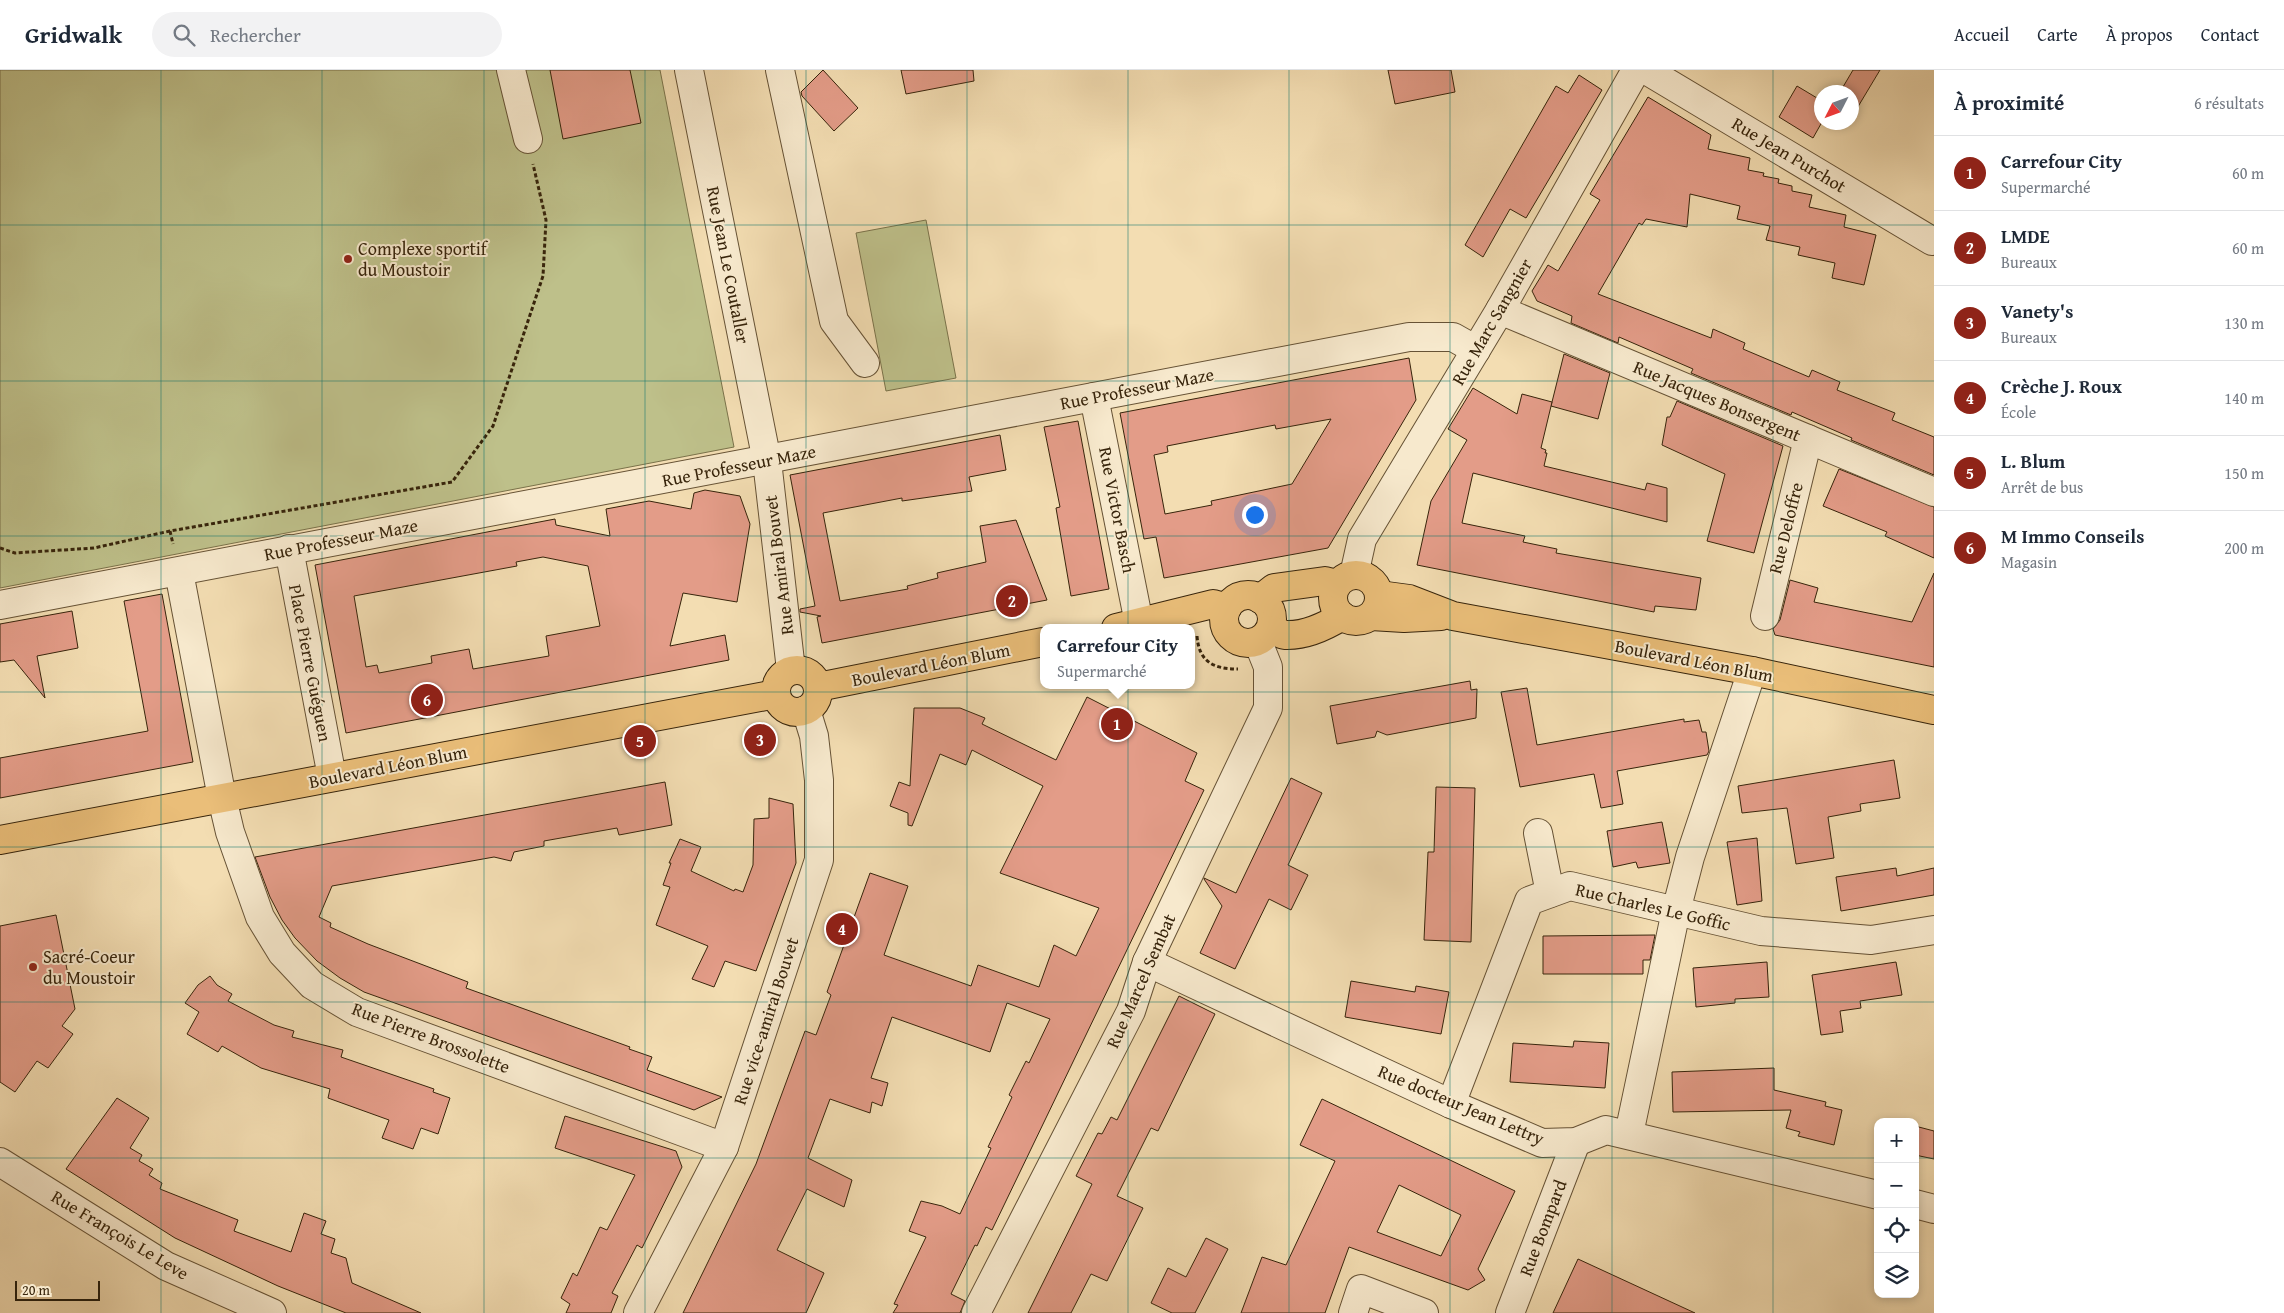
<!DOCTYPE html>
<html lang="fr">
<head>
<meta charset="utf-8">
<style>
  :root { --surface:#fff; --page:#f2f2f3; --text:#1f2937; --muted:#747a83; --line:#e0e1e3; --accent:#8f2418 }
  body { margin:0; font-family:"Gentium Book Plus",serif; background:var(--page); color:var(--text) }
  .controls { position:absolute; right:15px; bottom:15px; display:grid; overflow:hidden; border-radius:10px; box-shadow:0 2px 8px #0003 }
  .controls button { width:45px; height:45px; display:grid; place-items:center; padding:0; border:0; border-bottom:1px solid var(--line); background:var(--surface); color:var(--text); font:25px sans-serif }
  .compass { position:absolute; left:1814px; top:15px; width:45px; height:45px; border-radius:50%; background:var(--surface); box-shadow:0 2px 8px #0003; rotate:228deg }
  .scale { position:absolute; left:15px; bottom:12px; width:85px; box-sizing:border-box; padding-left:5px; border:2px solid #37240b; border-top:0; font-size:14px; line-height:18px; white-space:nowrap; color:#37240b; -webkit-text-stroke:4px #f7e9cd; paint-order:stroke }
  .you { position:absolute; left:1254px; top:444px; width:18px; height:18px; margin:-12px; border:4px solid #fff; border-radius:50%; background:#1a73e8; box-shadow:0 0 0 8px #1a73e833 }
  .badge { display:grid; place-items:center; width:32px; height:32px; border-radius:50%; background:var(--accent); color:#fff; font-size:16px; font-weight:700 }
  .pin { position:absolute; translate:-50% -50%; border:2px solid #fff; box-shadow:0 1px 5px #0006 }
  .popup { position:absolute; left:1040px; top:554px; width:155px; height:65px; box-sizing:border-box; display:grid; place-content:center; border-radius:10px; background:var(--surface); filter:drop-shadow(0 1px 4px #0005); font-size:16px; white-space:nowrap; color:var(--muted) }
  .popup b { font-size:19px; color:var(--text) }
  .popup::after { content:''; position:absolute; left:50%; top:100%; margin-left:-10px; border:10px solid transparent; border-top-color:var(--surface) }
  .list { margin:0; padding:0; list-style:none }
  h2 { display:flex; justify-content:space-between; align-items:center; height:65px; margin:0; padding:0 20px; font-size:21px }
  h2 small { font-size:16px; font-weight:400; color:var(--muted) }
  .list li { display:grid; grid-template-columns:32px 1fr auto; gap:15px; align-items:center; box-sizing:border-box; height:75px; padding:0 20px; border-top:1px solid var(--line) }
  .list b { display:block; font-size:19px; white-space:nowrap }
  .list p { margin:0; font-size:16px; white-space:nowrap; color:var(--muted) }
  .list em { font-size:16px; font-style:normal; color:var(--muted) }
  .icon { flex:none; width:28px; height:28px; fill:none; stroke:currentColor; stroke-width:2; stroke-linecap:round; stroke-linejoin:round }
  .map { position:relative; flex:none; width:1934px; height:1243px; overflow:hidden }
  header { display:flex; align-items:center; gap:30px; box-sizing:border-box; height:70px; padding:0 25px; background:var(--surface); border-bottom:1px solid var(--line) }
  header strong { font-size:24px }
  nav { display:flex; gap:28px; margin-inline-start:auto; font-size:18px }
  .search { width:350px; height:45px; background:var(--page); display:flex; align-items:center; gap:12px; box-sizing:border-box; padding:0 18px; border-radius:28px; color:var(--muted); font-size:19px }
  main { display:flex }
  aside { flex:1; background:var(--surface) }
  .map>svg:first-child { display:block }
</style>
</head>
<body>
<header>
<strong>Gridwalk</strong>
<div class="search"><svg class="icon" aria-label="search" viewBox="0 0 24 24"><circle cx="10" cy="10" r="6"/><path d="M15 15l6 6"/></svg>Rechercher</div>
<nav><a>Accueil</a><a>Carte</a><a>À propos</a><a>Contact</a></nav>
</header>
<main>
<div class="map">
<svg width="1934" height="1243" viewBox="0 0 1934 1243">
  <rect width="100%" height="100%" fill="#f3ddb2"/>
  <filter id="stains"><feTurbulence type="fractalNoise" baseFrequency=".004" numOctaves="4"/><feColorMatrix values="0 0 0 0 .2 0 0 0 0 .09 0 0 0 0 .02 0 0 0 .5 -.17"/></filter>
  <radialGradient id="worn" r=".72"><stop offset=".6" stop-color="#630" stop-opacity="0"/><stop offset="1" stop-color="#630" stop-opacity=".3"/></radialGradient>
  <!-- green -->
  <g fill="#bec08a" stroke="#7a724a">
    <path d="M 0,0 L 660,0 L 734,377 L 0,518 Z"/>
    <path d="M 926,150 L 956,308 L 886,321 L 856,163 Z"/>
  </g>
  <!-- building -->
  <g fill="#e39c88" stroke="#37240b" fill-rule="evenodd">
    <path d="M 550,0 L 630,0 L 641,53 L 563,69 Z"/>
    <path d="M 823,0 L 858,38 L 834,61 L 802,26 L 801,22 Z"/>
    <path d="M 901,0 L 973,0 L 974,11 L 906,24 Z"/>
    <path d="M 1388,0 L 1451,0 L 1455,22 L 1395,34 Z"/>
    <path d="M 1853,0 L 1880,0 L 1853,45 L 1852,22 L 1840,22 Z"/>
    <path d="M 1579,5 L 1602,20 L 1526,148 L 1510,139 L 1483,187 L 1465,175 L 1556,16 L 1568,23 Z"/>
    <path d="M 1797,16 L 1822,31 L 1822,52 L 1813,68 L 1779,47 Z"/>
    <path d="M 1648,27 L 1711,65 L 1708,79 L 1750,88 L 1748,100 L 1764,103 L 1763,106 L 1779,109 L 1778,113 L 1792,116 L 1792,121 L 1812,125 L 1809,137 L 1846,145 L 1844,157 L 1876,165 L 1864,215 L 1832,208 L 1835,193 L 1798,185 L 1800,177 L 1766,170 L 1770,156 L 1737,149 L 1740,136 L 1690,124 L 1687,157 L 1646,149 L 1642,155 L 1639,153 L 1598,224 L 1711,268 L 1713,259 L 1745,273 L 1743,279 L 1809,307 L 1812,300 L 1840,312 L 1837,320 L 1895,343 L 1892,350 L 1934,367 L 1934,405 L 1851,370 L 1852,368 L 1792,342 L 1791,345 L 1691,303 L 1693,299 L 1619,267 L 1618,273 L 1571,253 L 1572,246 L 1537,231 L 1532,221 L 1548,195 L 1558,201 L 1600,130 L 1590,124 Z"/>
    <path d="M 1564,284 L 1610,303 L 1598,349 L 1551,336 Z"/>
    <path d="M 1409,288 L 1416,330 L 1328,478 L 1164,508 L 1156,467 L 1144,469 L 1120,343 ZM 1331,349 L 1292,414 L 1211,431 L 1212,435 L 1165,444 L 1154,385 L 1168,382 L 1167,376 L 1275,355 L 1276,359 Z"/>
    <path d="M 1473,318 L 1517,344 L 1522,324 L 1552,332 L 1541,378 L 1546,380 L 1545,383 L 1547,383 L 1544,396 L 1645,420 L 1647,413 L 1667,418 L 1667,452 L 1473,403 L 1462,453 L 1525,466 L 1523,472 L 1557,479 L 1556,483 L 1701,508 L 1696,540 L 1655,536 L 1654,542 L 1417,495 L 1431,431 L 1467,370 L 1448,359 Z"/>
    <path d="M 1677,331 L 1783,376 L 1754,483 L 1707,471 L 1725,404 L 1662,375 L 1667,347 L 1670,347 Z"/>
    <path d="M 1078,351 L 1109,519 L 1071,526 L 1056,438 L 1060,437 L 1044,357 Z"/>
    <path d="M 1000,365 L 1006,400 L 969,407 L 972,421 L 902,431 L 902,428 L 823,443 L 840,531 L 908,519 L 907,516 L 938,508 L 937,503 L 986,492 L 980,456 L 1016,450 L 1047,530 L 822,573 L 817,547 L 821,546 L 800,542 L 800,539 L 815,536 L 790,405 Z"/>
    <path d="M 1839,399 L 1934,437 L 1934,488 L 1885,466 L 1887,462 L 1823,436 Z"/>
    <path d="M 705,420 L 740,426 L 750,454 L 737,532 L 683,523 L 670,576 L 725,565 L 729,590 L 346,663 L 315,495 L 555,449 L 556,455 L 610,466 L 606,439 L 649,431 L 691,439 L 694,423 ZM 543,487 L 588,496 L 600,556 L 546,566 L 549,586 L 473,599 L 469,579 L 431,586 L 432,593 L 379,603 L 377,595 L 366,597 L 354,526 L 517,496 L 516,492 Z"/>
    <path d="M 1934,503 L 1934,597 L 1775,565 L 1773,559 L 1780,550 L 1790,510 L 1818,518 L 1814,532 L 1912,552 Z"/>
    <path d="M 162,524 L 193,692 L 0,728 L 0,688 L 148,661 L 124,531 Z"/>
    <path d="M 72,541 L 78,578 L 37,586 L 45,628 L 14,590 L 0,592 L 0,554 Z"/>
    <path d="M 1470,611 L 1471,620 L 1477,619 L 1476,648 L 1387,665 L 1377,661 L 1375,667 L 1337,674 L 1330,636 Z"/>
    <path d="M 1527,618 L 1537,675 L 1684,649 L 1684,652 L 1699,650 L 1702,662 L 1706,662 L 1709,681 L 1707,685 L 1617,701 L 1623,734 L 1601,738 L 1594,704 L 1520,717 L 1501,622 Z"/>
    <path d="M 1087,627 L 1197,683 L 1185,711 L 1204,720 L 992,1160 L 986,1157 L 977,1176 L 975,1175 L 951,1224 L 965,1231 L 960,1243 L 893,1243 L 898,1235 L 894,1234 L 926,1167 L 909,1161 L 921,1131 L 942,1136 L 960,1144 L 991,1078 L 988,1077 L 1012,1027 L 1009,1025 L 1026,991 L 1029,993 L 1050,949 L 1007,933 L 990,982 L 892,947 L 871,1008 L 888,1013 L 882,1036 L 872,1032 L 870,1043 L 830,1029 L 808,1088 L 852,1110 L 844,1137 L 807,1119 L 777,1180 L 824,1203 L 806,1243 L 683,1243 L 756,1094 L 805,961 L 816,965 L 831,925 L 827,922 L 870,803 L 908,816 L 884,885 L 971,916 L 978,895 L 1039,917 L 1054,875 L 1076,886 L 1099,838 L 1000,803 L 1043,716 L 972,680 L 966,695 L 940,684 L 912,756 L 908,755 L 908,743 L 890,736 L 899,712 L 910,716 L 914,638 L 960,638 L 985,648 L 982,654 L 1056,690 Z"/>
    <path d="M 1894,690 L 1900,728 L 1860,734 L 1861,741 L 1828,747 L 1834,788 L 1796,794 L 1787,738 L 1742,743 L 1738,716 Z"/>
    <path d="M 1291,708 L 1322,723 L 1288,795 L 1308,805 L 1291,840 L 1269,829 L 1235,899 L 1200,883 L 1222,836 L 1204,809 L 1204,808 L 1236,823 Z"/>
    <path d="M 665,712 L 672,755 L 619,765 L 617,758 L 544,771 L 544,776 L 514,782 L 511,791 L 494,787 L 332,816 L 319,847 L 331,853 L 330,857 L 368,874 L 468,912 L 466,918 L 630,977 L 629,979 L 652,987 L 647,1000 L 722,1027 L 694,1040 L 364,922 L 340,908 L 317,891 L 295,868 L 282,850 L 270,827 L 255,787 Z"/>
    <path d="M 1436,717 L 1475,718 L 1471,872 L 1424,870 L 1428,782 L 1434,782 Z"/>
    <path d="M 769,728 L 793,734 L 796,793 L 756,901 L 725,891 L 714,917 L 692,909 L 708,876 L 656,855 L 670,817 L 663,815 L 671,793 L 669,793 L 680,769 L 701,777 L 691,801 L 734,821 L 735,819 L 743,822 L 753,795 L 754,749 L 769,748 Z"/>
    <path d="M 1662,752 L 1670,793 L 1638,798 L 1636,792 L 1613,797 L 1607,761 Z"/>
    <path d="M 1757,768 L 1762,831 L 1737,835 L 1727,772 Z"/>
    <path d="M 1896,798 L 1897,806 L 1934,798 L 1934,825 L 1841,841 L 1836,807 Z"/>
    <path d="M 56,845 L 75,939 L 62,956 L 73,964 L 48,998 L 37,991 L 15,1022 L 0,1012 L 0,856 Z"/>
    <path d="M 1655,865 L 1650,890 L 1643,890 L 1643,904 L 1543,904 L 1543,866 Z"/>
    <path d="M 1767,892 L 1769,927 L 1735,929 L 1735,933 L 1696,937 L 1693,898 Z"/>
    <path d="M 1896,892 L 1902,925 L 1860,931 L 1861,938 L 1840,941 L 1843,962 L 1821,965 L 1812,905 Z"/>
    <path d="M 210,906 L 217,915 L 232,924 L 228,931 L 274,955 L 294,961 L 292,967 L 343,980 L 341,987 L 434,1019 L 433,1022 L 450,1028 L 438,1064 L 421,1058 L 413,1079 L 382,1068 L 389,1050 L 328,1028 L 330,1019 L 261,998 L 222,976 L 218,982 L 187,964 L 199,942 L 185,933 L 198,915 Z"/>
    <path d="M 1351,911 L 1415,922 L 1416,916 L 1449,922 L 1441,964 L 1345,947 Z"/>
    <path d="M 1179,926 L 1215,944 L 1158,1061 L 1151,1058 L 1117,1126 L 1143,1138 L 1107,1211 L 1091,1204 L 1071,1243 L 1028,1243 L 1092,1114 L 1076,1106 L 1098,1063 L 1102,1064 L 1111,1047 L 1117,1050 Z"/>
    <path d="M 1574,971 L 1609,973 L 1605,1018 L 1510,1012 L 1513,973 L 1573,977 Z"/>
    <path d="M 1774,998 L 1774,1020 L 1826,1032 L 1825,1036 L 1842,1040 L 1834,1075 L 1798,1066 L 1800,1062 L 1786,1058 L 1791,1040 L 1673,1042 L 1672,1002 Z"/>
    <path d="M 117,1028 L 149,1048 L 130,1078 L 142,1085 L 139,1091 L 153,1099 L 149,1105 L 162,1113 L 160,1119 L 238,1150 L 234,1161 L 291,1182 L 304,1143 L 326,1151 L 321,1164 L 335,1169 L 331,1183 L 346,1188 L 352,1213 L 421,1243 L 346,1243 L 278,1216 L 175,1168 L 66,1099 Z"/>
    <path d="M 1322,1029 L 1515,1121 L 1478,1199 L 1485,1210 L 1468,1220 L 1349,1177 L 1325,1243 L 1241,1243 L 1262,1187 L 1286,1195 L 1335,1091 L 1300,1075 ZM 1399,1115 L 1461,1145 L 1441,1186 L 1377,1162 Z"/>
    <path d="M 565,1046 L 676,1081 L 682,1097 L 642,1178 L 637,1175 L 612,1223 L 618,1226 L 611,1243 L 566,1243 L 570,1234 L 561,1228 L 573,1203 L 577,1206 L 600,1157 L 607,1160 L 635,1105 L 555,1078 Z"/>
    <path d="M 1915,1056 L 1934,1061 L 1934,1089 L 1915,1085 Z"/>
    <path d="M 1206,1168 L 1228,1179 L 1195,1243 L 1172,1243 L 1151,1233 L 1168,1198 L 1186,1207 Z"/>
    <path d="M 1578,1189 L 1695,1243 L 1553,1243 Z"/>
  </g>
  <g fill="none" stroke-linecap="round" stroke-linejoin="round">
    <defs>
      <g id="minor">
        <path d="M 511,0 L 528,69"/>
        <path d="M 689,0 L 767,391 L 791,600"/>
        <path d="M 780,0 L 834,251 L 865,293"/>
        <path d="M 1646,0 L 1932,171"/>
        <path d="M 1500,240 L 1934,422"/>
        <path d="M 1094,327 L 1139,553"/>
        <path d="M 289,479 L 332,707"/>
        <path d="M 179,502 L 222,728 L 230,762 L 260,847 L 282,883 L 312,915 L 357,942 L 724,1077"/>
        <path d="M 1354,505 L 1362,469 L 1500,240 L 1636,0"/>
        <path d="M 0,535 L 1409,267 L 1453,267 L 1476,280"/>
        <path d="M 1765,546 L 1808,369"/>
        <path d="M 1538,763 L 1550,823"/>
        <path d="M 1147,892 L 1451,1034 L 1542,1073 L 1576,1072 L 1606,1060 L 1878,1125"/>
        <path d="M 1451,1034 L 1529,831 L 1570,816 L 1761,861 L 1871,870 L 1934,860"/>
        <path d="M 1629,1064 L 1676,841 L 1690,787 L 1752,601"/>
        <path d="M 0,1092 L 166,1196 L 272,1243"/>
        <path d="M 1915,1134 L 1934,1139"/>
        <path d="M 638,1243 L 724,1077 L 819,790 L 819,710 L 814,666 L 806,640"/>
        <path d="M 976,1243 L 1131,941 L 1147,892 L 1268,638 L 1268,597 L 1258,572"/>
        <path d="M 1353,1243 L 1361,1219 L 1424,1243"/>
        <path d="M 1510,1243 L 1576,1072"/>
      </g>
      <g id="major">
        <circle cx="1356" cy="528" r="23"/>
        <path d="M 1379,525 L 1409,529 L 1453,546 L 1752,601 L 1934,640"/>
        <circle cx="1248" cy="549" r="24"/>
        <path d="M 1260,529 L 1274,518 L 1325,511 L 1337,514"/>
        <path d="M 1371,546 L 1404,548 L 1441,546"/>
        <path d="M 1116,558 L 1213,534 L 1227,538"/>
        <path d="M 1270,560 C 1275,561 1281,564 1285,565 C 1305,566 1326,556 1342,546"/>
        <circle cx="797" cy="621" r="21"/>
        <path d="M 818,617 L 1043,572"/>
        <path d="M 0,770 L 776,624"/>
      </g>
    </defs>
    <!-- minor casing -->
    <use href="#minor" stroke="#665235" stroke-width="30"/>
    <!-- major casing -->
    <use href="#major" stroke="#37240b" stroke-width="30"/>
    <!-- path -->
    <g stroke="#37240b" stroke-width="3" stroke-dasharray="4 2.5" stroke-linecap="butt">
      <path d="M 170,461 L 173,474"/>
      <path d="M 0,478 L 15,483 L 94,478 L 170,461 L 452,412 L 493,356 L 543,206 L 546,150 L 533,94"/>
      <path d="M 1197,566 C 1199,593 1215,599 1238,599"/>
    </g>
    <!-- minor -->
    <use href="#minor" stroke="#f7e9cd" stroke-width="28"/>
    <!-- major -->
    <use href="#major" stroke="#eabe79" stroke-width="28"/>
  </g>
  <!-- grid -->
  <path fill="none" stroke="#0f766e" stroke-width="1" stroke-opacity="0.55" d="M 161,0 L 161,1243M 322,0 L 322,1243M 484,0 L 484,1243M 645,0 L 645,1243M 806,0 L 806,1243M 967,0 L 967,1243M 1128,0 L 1128,1243M 1289,0 L 1289,1243M 1450,0 L 1450,1243M 1612,0 L 1612,1243M 1773,0 L 1773,1243M 0,155 L 1934,155M 0,311 L 1934,311M 0,466 L 1934,466M 0,622 L 1934,622M 0,777 L 1934,777M 0,932 L 1934,932M 0,1088 L 1878,1088M 1915,1088 L 1934,1088"/>
  <!-- markers -->
  <g fill="#8f2418" stroke="#f7e9cd" stroke-width="2">
    <circle cx="348" cy="189" r="5"/>
    <circle cx="33" cy="897" r="5"/>
  </g>
  <g text-anchor="middle" stroke-width="4" stroke-linejoin="round" paint-order="stroke">
    <!-- street labels -->
    <g font-size="18" fill="#37240b" stroke="#f7e9cd">
      <text transform="translate(1789 85) rotate(31)" y="6">Rue Jean Purchot</text>
      <text transform="translate(728 195) rotate(79)" y="6">Rue Jean Le Coutaller</text>
      <text transform="translate(1492 252) rotate(-60)" y="6">Rue Marc Sangnier</text>
      <text transform="translate(1137 319) rotate(-11)" y="6">Rue Professeur Maze</text>
      <text transform="translate(1717 331) rotate(23)" y="6">Rue Jacques Bonsergent</text>
      <text transform="translate(739 396) rotate(-11)" y="6">Rue Professeur Maze</text>
      <text transform="translate(1117 440) rotate(79)" y="6">Rue Victor Basch</text>
      <text transform="translate(1786 458) rotate(-76)" y="6">Rue Deloffre</text>
      <text transform="translate(341 470) rotate(-11)" y="6">Rue Professeur Maze</text>
      <text transform="translate(779 495) rotate(-97)" y="6">Rue Amiral Bouvet</text>
      <text transform="translate(1694 591) rotate(11)" y="6">Boulevard Léon Blum</text>
      <text transform="translate(310 593) rotate(79)" y="6">Place Pierre Guéguen</text>
      <text transform="translate(931 595) rotate(-11)" y="6">Boulevard Léon Blum</text>
      <text transform="translate(388 697) rotate(-11)" y="6">Boulevard Léon Blum</text>
      <text transform="translate(1653 837) rotate(13)" y="6">Rue Charles Le Goffic</text>
      <text transform="translate(1141 911) rotate(-66)" y="6">Rue Marcel Sembat</text>
      <text transform="translate(766 951) rotate(-72)" y="6">Rue vice-amiral Bouvet</text>
      <text transform="translate(431 968) rotate(21)" y="6">Rue Pierre Brossolette</text>
      <text transform="translate(1461 1035) rotate(23)" y="6">Rue docteur Jean Lettry</text>
      <text transform="translate(1543 1158) rotate(-69)" y="6">Rue Bompard</text>
      <text transform="translate(120 1165) rotate(31)" y="6">Rue François Le Leve</text>
    </g>
    <!-- poi labels -->
    <g font-size="18" fill="#37240b" stroke="#f7e9cd" text-anchor="start">
      <text x="358" y="185">Complexe sportif<tspan x="358" dy="21">du Moustoir</tspan></text>
      <text x="43" y="893">Sacré-Coeur<tspan x="43" dy="21">du Moustoir</tspan></text>
    </g>
  </g>
  <rect width="100%" height="100%" filter="url(#stains)"/>
  <rect width="100%" height="100%" fill="url(#worn)"/>
</svg>
<div class="controls">
<button>+</button>
<button>−</button>
<button><svg class="icon" aria-label="locate" viewBox="0 0 24 24"><circle cx="12" cy="12" r="6"/><path d="M12 2v4M12 18v4M2 12h4M18 12h4"/></svg></button>
<button><svg class="icon" aria-label="layers" viewBox="0 0 24 24"><path d="M12 4l9 5-9 5-9-5zM3 14l9 5 9-5"/></svg></button>
</div>
<svg class="compass" viewBox="-18 -18 36 36"><path d="M0-13l5 13h-10z" fill="#e53935"/><path d="M0 13l5-13h-10z" fill="#747a83"/></svg>
<div class="scale">20 m</div>
<div class="you"></div>
<div class="pin badge" style="left:1117px;top:654px">1</div>
<div class="popup"><b>Carrefour City</b>Supermarché</div>
<div class="pin badge" style="left:1012px;top:531px">2</div>
<div class="pin badge" style="left:760px;top:670px">3</div>
<div class="pin badge" style="left:842px;top:859px">4</div>
<div class="pin badge" style="left:640px;top:671px">5</div>
<div class="pin badge" style="left:427px;top:630px">6</div>
</div>
<aside>
<h2>À proximité<small>6 résultats</small></h2>
<ul class="list">
<li><span class="badge">1</span><div><b>Carrefour City</b><p>Supermarché</p></div><em>60 m</em></li>
<li><span class="badge">2</span><div><b>LMDE</b><p>Bureaux</p></div><em>60 m</em></li>
<li><span class="badge">3</span><div><b>Vanety's</b><p>Bureaux</p></div><em>130 m</em></li>
<li><span class="badge">4</span><div><b>Crèche J. Roux</b><p>École</p></div><em>140 m</em></li>
<li><span class="badge">5</span><div><b>L. Blum</b><p>Arrêt de bus</p></div><em>150 m</em></li>
<li><span class="badge">6</span><div><b>M Immo Conseils</b><p>Magasin</p></div><em>200 m</em></li>
</ul>
</aside>
</main>
</body>
</html>
